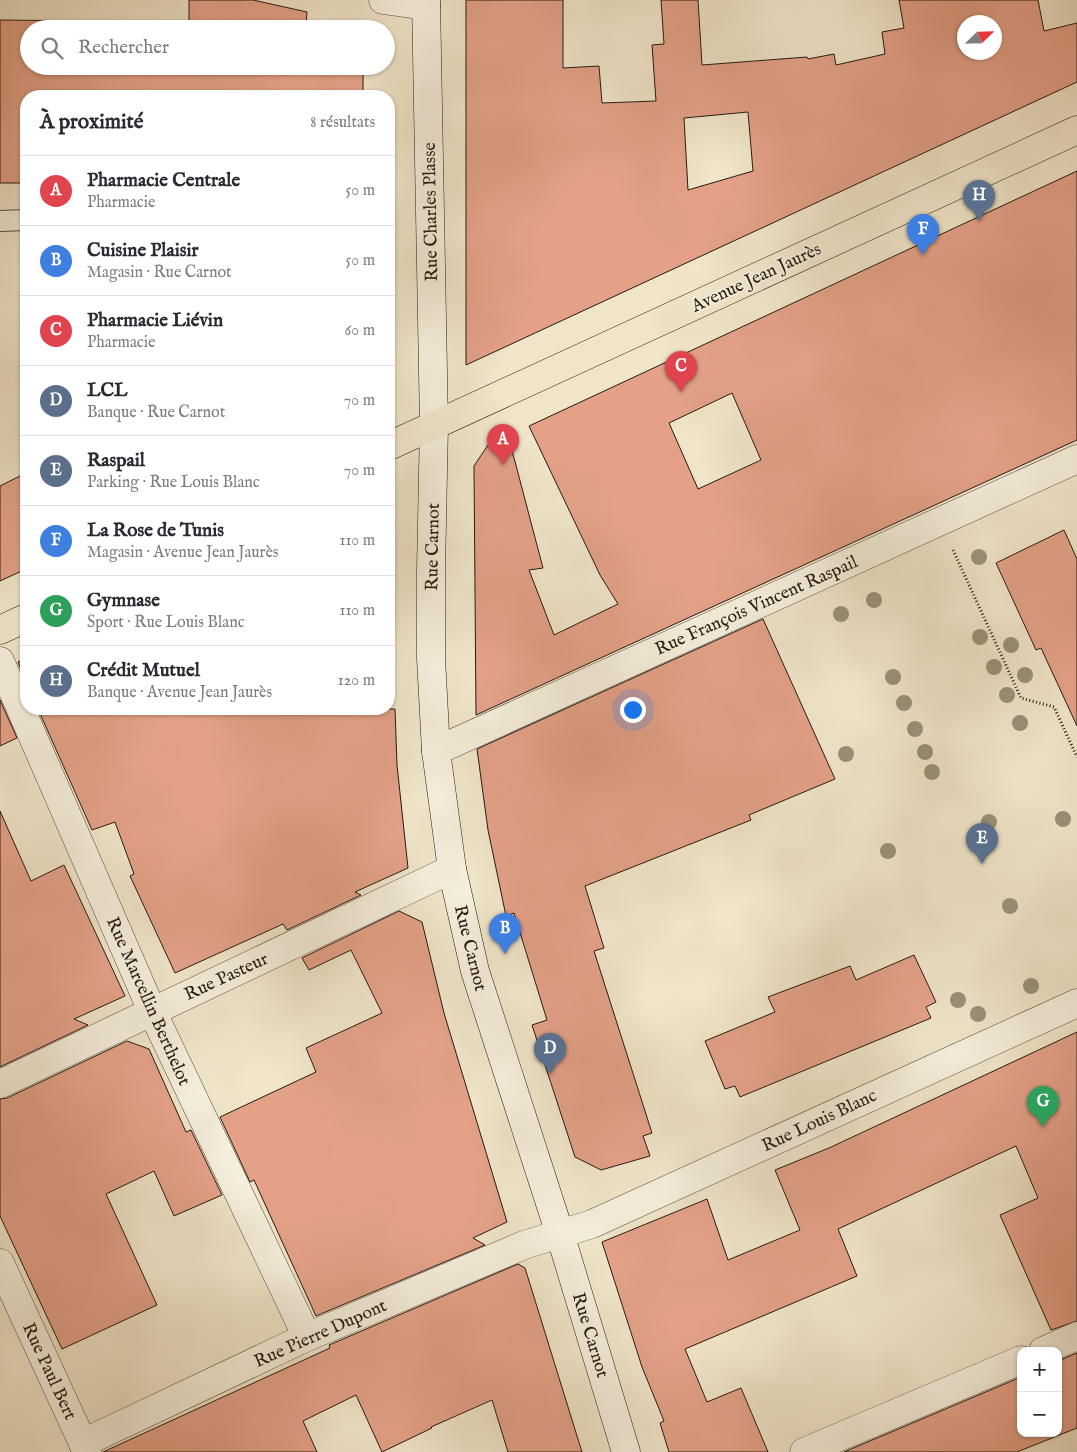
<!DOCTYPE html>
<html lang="fr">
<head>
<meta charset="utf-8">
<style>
  :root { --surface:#fff; --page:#f2f2f3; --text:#2b2b33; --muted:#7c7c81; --line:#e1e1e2; --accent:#db2777 }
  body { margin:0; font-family:"IM FELL English",serif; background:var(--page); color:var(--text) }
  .controls { position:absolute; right:15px; bottom:15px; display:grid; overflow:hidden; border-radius:10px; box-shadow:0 1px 4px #0004 }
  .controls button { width:45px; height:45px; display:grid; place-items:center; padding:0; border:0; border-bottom:1px solid var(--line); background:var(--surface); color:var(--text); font:25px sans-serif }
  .compass { position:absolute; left:957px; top:15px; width:45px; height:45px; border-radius:50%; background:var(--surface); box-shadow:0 1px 4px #0004; rotate:67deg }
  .you { position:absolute; left:632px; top:709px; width:18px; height:18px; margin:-12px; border:4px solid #fff; border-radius:50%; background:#1a73e8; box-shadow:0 0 0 8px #1a73e833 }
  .badge { display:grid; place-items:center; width:32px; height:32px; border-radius:50%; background:var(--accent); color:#fff; font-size:16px; font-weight:700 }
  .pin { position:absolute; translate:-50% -41px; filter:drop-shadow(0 1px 2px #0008) }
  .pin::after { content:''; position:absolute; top:26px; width:18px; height:15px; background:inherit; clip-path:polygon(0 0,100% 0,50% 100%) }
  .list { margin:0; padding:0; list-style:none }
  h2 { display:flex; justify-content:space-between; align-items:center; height:65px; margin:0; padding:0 20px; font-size:21px }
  h2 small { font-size:16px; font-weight:400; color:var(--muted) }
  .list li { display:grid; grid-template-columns:32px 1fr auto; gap:15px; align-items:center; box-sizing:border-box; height:70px; padding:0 20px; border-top:1px solid var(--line) }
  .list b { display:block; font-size:19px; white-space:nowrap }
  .list p { margin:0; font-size:16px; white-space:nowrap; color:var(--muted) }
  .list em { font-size:16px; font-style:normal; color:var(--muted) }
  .icon { flex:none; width:28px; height:28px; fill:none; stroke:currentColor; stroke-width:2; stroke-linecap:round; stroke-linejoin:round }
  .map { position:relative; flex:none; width:1077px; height:1452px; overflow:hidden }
  .search { position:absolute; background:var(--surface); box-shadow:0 1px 4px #0004; left:20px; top:20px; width:375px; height:55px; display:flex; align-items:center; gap:12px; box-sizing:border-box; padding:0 18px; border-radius:28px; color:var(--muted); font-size:19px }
  .panel { position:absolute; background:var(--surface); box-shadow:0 1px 4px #0004; left:20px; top:90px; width:375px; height:625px; border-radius:20px }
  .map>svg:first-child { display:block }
</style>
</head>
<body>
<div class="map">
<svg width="1077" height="1452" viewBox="0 0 1077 1452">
  <rect width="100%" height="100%" fill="#f0e5c9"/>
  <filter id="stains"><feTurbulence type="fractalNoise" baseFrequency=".004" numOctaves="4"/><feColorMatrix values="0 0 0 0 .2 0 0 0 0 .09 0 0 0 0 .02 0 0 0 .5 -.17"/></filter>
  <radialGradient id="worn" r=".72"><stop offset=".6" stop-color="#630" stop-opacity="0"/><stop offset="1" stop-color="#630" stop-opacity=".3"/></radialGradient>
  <!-- building -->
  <g fill="#e4a188" stroke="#251a11" fill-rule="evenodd">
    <path d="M 189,0 L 253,0 L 307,12 L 306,25 L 363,25 L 363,29 L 29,29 L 29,66 L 363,66 L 363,96 L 26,96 L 26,183 L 0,183 L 0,20 L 189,22 Z"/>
    <path d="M 466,0 L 563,0 L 563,68 L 599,66 L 602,103 L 656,101 L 652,45 L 664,44 L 661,0 L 698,0 L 702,65 L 807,57 L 808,59 L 834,54 L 836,65 L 885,54 L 882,32 L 904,28 L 899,0 L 1038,0 L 1044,31 L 1077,23 L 1077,82 L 466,365 ZM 964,22 L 994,22 L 994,52 L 964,52 ZM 748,112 L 753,171 L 688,190 L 684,118 Z"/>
    <path d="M 1077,171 L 1077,440 L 476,715 L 474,466 L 488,445 L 508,435 L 543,568 L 529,570 L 554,635 L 618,604 L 600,575 L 529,426 ZM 732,393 L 761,460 L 698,489 L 669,423 Z"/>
    <path d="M 26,473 L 26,569 L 0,581 L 0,486 Z"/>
    <path d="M 1064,530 L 1077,559 L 1077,726 L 1041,648 L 1036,650 L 996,563 Z"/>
    <path d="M 763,619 L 835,779 L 749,815 L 751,820 L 585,886 L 604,948 L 594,951 L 652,1133 L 643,1136 L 650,1156 L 601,1170 L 575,1157 L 532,1025 L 547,1020 L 514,913 L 506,916 L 488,830 L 477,749 Z"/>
    <path d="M 26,658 L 26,682 L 18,662 Z"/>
    <path d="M 0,700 L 17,738 L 0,746 Z"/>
    <path d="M 38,709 L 395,709 L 397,765 L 408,868 L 355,892 L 361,895 L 287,930 L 283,924 L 175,973 L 130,876 L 134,874 L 115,822 L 92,830 Z"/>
    <path d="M 0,811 L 31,881 L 64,865 L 125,996 L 74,1019 L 88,1025 L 0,1067 Z"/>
    <path d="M 399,911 L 422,922 L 444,1013 L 507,1222 L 473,1238 L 485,1245 L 316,1316 L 254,1180 L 250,1182 L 220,1117 L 316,1072 L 306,1048 L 382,1013 L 351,950 L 309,970 L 302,958 Z"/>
    <path d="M 914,955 L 936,1002 L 926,1007 L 931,1018 L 740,1097 L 735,1086 L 725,1089 L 705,1041 L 775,1012 L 768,997 L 850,966 L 856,980 Z"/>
    <path d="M 1077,1032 L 1077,1321 L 1051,1330 L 1000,1215 L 1038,1198 L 1016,1146 L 838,1229 L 857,1276 L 685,1349 L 707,1402 L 741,1388 L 768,1452 L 669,1452 L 660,1423 L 664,1421 L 642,1367 L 602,1242 L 707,1199 L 728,1260 L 800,1230 L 775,1170 L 829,1148 Z"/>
    <path d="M 127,1041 L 149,1049 L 186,1132 L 191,1130 L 222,1195 L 174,1216 L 154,1171 L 106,1194 L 157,1305 L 62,1349 L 0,1216 L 0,1099 L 7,1098 Z"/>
    <path d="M 518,1264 L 525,1268 L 582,1452 L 508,1452 L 492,1400 L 431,1427 L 432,1428 L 382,1452 L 356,1395 L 303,1421 L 317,1452 L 103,1452 L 330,1348 L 329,1345 Z"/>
    <path d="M 1077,1353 L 1077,1428 L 1017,1452 L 844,1452 L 1021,1377 L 1021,1433 L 1058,1433 L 1058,1361 Z"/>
  </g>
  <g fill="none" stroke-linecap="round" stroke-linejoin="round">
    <defs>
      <path id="service" d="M 0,221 L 26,220"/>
      <g id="minor">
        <path d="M 383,0 L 426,6"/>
        <path d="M 0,661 L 152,1011 L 307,1337"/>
        <path d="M 436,751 L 1077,459"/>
        <path d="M 0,1084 L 452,869"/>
        <path d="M 0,1263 L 87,1452"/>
        <path d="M 1043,1351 L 1077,1336"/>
        <path d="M 83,1443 L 307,1337 L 524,1245 L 592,1224 L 1077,1003"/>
        <path d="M 804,1452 L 1021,1360"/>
      </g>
      <path id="secondary" d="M 426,0 L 434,425 L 431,570 L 431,658 L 436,751 L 452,869 L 475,971 L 560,1234 L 626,1452"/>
      <g id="primary">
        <path d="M 389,446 L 1077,130"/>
        <path d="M 0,630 L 26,618"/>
      </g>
    </defs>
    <!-- service casing -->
    <use href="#service" stroke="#584d3f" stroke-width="22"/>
    <!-- minor casing -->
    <use href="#minor" stroke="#584d3f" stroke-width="29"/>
    <!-- secondary casing -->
    <use href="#secondary" stroke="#251a11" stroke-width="29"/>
    <!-- primary casing -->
    <use href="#primary" stroke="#251a11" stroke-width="29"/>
    <!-- path -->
    <path stroke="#251a11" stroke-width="3" stroke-dasharray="1 2.5" stroke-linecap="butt" d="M 953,550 L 1021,698 L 1054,707 L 1077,757"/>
    <!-- service -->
    <use href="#service" stroke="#f5eedc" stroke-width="20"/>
    <!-- minor -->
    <use href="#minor" stroke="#f5eedc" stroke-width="28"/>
    <!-- secondary -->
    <use href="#secondary" stroke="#f5eedc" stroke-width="28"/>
    <!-- primary -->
    <use href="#primary" stroke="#f0e5c9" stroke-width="28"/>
  </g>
  <!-- trees -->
  <g fill="#99917a">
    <circle cx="979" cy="557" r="8"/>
    <circle cx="874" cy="600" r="8"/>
    <circle cx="841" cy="614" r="8"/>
    <circle cx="980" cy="637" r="8"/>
    <circle cx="1011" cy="645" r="8"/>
    <circle cx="994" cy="667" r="8"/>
    <circle cx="1025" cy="675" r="8"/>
    <circle cx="893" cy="677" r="8"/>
    <circle cx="1007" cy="695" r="8"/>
    <circle cx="904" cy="703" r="8"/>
    <circle cx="1020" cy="723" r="8"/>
    <circle cx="915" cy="729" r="8"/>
    <circle cx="925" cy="752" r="8"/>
    <circle cx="846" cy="754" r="8"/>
    <circle cx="932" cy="772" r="8"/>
    <circle cx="1063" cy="819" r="8"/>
    <circle cx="989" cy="822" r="8"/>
    <circle cx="983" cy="849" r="8"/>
    <circle cx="888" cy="851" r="8"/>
    <circle cx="1010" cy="906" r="8"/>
    <circle cx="1031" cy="986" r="8"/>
    <circle cx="958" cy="1000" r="8"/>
    <circle cx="978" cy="1014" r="8"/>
  </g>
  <g text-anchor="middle" stroke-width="4" stroke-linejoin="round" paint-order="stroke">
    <!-- street labels -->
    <g font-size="18" fill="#251a11" stroke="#f5eedc">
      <text transform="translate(430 212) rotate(-91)" y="6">Rue Charles Plasse</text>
      <text transform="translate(756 277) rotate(-25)" y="6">Avenue Jean Jaurès</text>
      <text transform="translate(432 547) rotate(-89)" y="6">Rue Carnot</text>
      <text transform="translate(756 605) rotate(-24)" y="6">Rue François Vincent Raspail</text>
      <text transform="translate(471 948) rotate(76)" y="6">Rue Carnot</text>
      <text transform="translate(226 976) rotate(-25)" y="6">Rue Pasteur</text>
      <text transform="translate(149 1001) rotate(66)" y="6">Rue Marcellin Berthelot</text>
      <text transform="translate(819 1120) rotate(-25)" y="6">Rue Louis Blanc</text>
      <text transform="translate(320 1333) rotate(-24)" y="6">Rue Pierre Dupont</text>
      <text transform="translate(591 1335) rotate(73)" y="6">Rue Carnot</text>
      <text transform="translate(50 1371) rotate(65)" y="6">Rue Paul Bert</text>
    </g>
  </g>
  <rect width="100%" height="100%" filter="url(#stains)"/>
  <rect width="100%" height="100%" fill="url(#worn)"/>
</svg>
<div class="controls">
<button>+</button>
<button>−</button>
</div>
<svg class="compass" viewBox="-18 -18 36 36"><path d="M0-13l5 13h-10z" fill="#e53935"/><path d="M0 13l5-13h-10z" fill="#7c7c81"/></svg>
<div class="you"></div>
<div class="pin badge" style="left:503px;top:465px;background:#e0444e">A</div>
<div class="pin badge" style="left:505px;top:954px;background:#3f7fe0">B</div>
<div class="pin badge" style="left:681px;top:392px;background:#e0444e">C</div>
<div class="pin badge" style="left:550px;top:1074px;background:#5c6f8a">D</div>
<div class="pin badge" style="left:982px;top:864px;background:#5c6f8a">E</div>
<div class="pin badge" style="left:923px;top:255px;background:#3f7fe0">F</div>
<div class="pin badge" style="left:1043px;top:1127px;background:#2e9e5b">G</div>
<div class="pin badge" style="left:979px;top:221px;background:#5c6f8a">H</div>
<div class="search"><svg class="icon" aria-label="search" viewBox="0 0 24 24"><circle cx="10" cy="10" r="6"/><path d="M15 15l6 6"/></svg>Rechercher</div>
<section class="panel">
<h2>À proximité<small>8 résultats</small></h2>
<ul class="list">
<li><span class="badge" style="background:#e0444e">A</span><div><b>Pharmacie Centrale</b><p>Pharmacie</p></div><em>50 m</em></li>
<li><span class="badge" style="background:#3f7fe0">B</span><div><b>Cuisine Plaisir</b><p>Magasin · Rue Carnot</p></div><em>50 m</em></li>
<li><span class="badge" style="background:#e0444e">C</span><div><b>Pharmacie Liévin</b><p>Pharmacie</p></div><em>60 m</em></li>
<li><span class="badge" style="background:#5c6f8a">D</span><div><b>LCL</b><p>Banque · Rue Carnot</p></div><em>70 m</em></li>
<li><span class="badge" style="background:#5c6f8a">E</span><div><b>Raspail</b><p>Parking · Rue Louis Blanc</p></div><em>70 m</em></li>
<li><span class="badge" style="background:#3f7fe0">F</span><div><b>La Rose de Tunis</b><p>Magasin · Avenue Jean Jaurès</p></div><em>110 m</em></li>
<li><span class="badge" style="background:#2e9e5b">G</span><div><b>Gymnase</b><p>Sport · Rue Louis Blanc</p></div><em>110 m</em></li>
<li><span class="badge" style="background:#5c6f8a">H</span><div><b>Crédit Mutuel</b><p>Banque · Avenue Jean Jaurès</p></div><em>120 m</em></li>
</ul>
</section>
</div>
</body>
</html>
